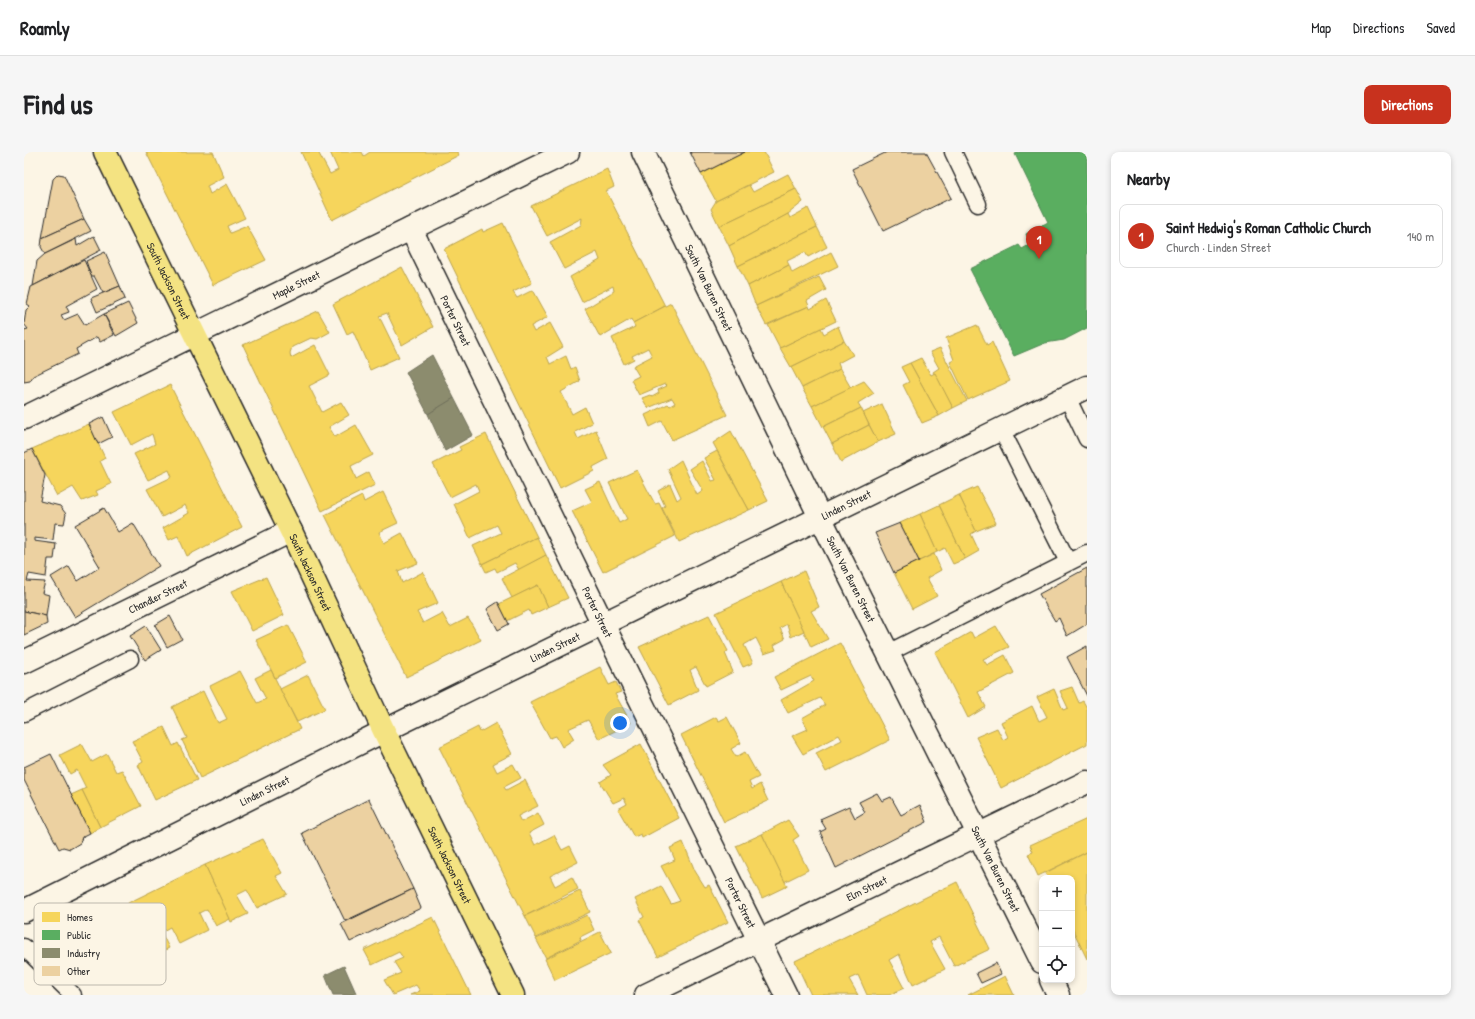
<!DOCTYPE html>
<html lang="en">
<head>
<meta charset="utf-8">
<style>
  :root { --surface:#fff; --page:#f6f6f6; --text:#202124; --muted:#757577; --line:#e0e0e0; --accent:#c8321e }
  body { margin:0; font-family:"Patrick Hand",sans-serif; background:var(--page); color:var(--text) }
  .controls { position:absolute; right:12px; bottom:12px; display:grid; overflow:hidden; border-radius:8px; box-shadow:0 2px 6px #0003 }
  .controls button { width:36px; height:36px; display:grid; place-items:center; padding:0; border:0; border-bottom:1px solid var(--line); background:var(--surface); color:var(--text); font:20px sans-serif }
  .you { position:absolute; left:596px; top:571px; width:14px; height:14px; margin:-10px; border:3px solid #fff; border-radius:50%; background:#1a73e8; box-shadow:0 0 0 6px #1a73e833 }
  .badge { display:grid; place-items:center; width:26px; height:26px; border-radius:50%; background:var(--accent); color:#fff; font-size:13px; font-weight:700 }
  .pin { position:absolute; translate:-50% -33px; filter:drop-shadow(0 1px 2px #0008) }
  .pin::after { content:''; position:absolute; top:21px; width:14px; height:12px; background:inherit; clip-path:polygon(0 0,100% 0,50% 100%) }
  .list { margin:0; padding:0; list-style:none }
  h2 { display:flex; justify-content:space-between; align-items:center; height:52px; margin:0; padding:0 16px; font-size:17px }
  h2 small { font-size:13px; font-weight:400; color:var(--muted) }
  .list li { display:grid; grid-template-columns:26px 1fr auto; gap:12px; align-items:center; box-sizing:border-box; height:64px; margin:0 8px 8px; padding:0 8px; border:1px solid var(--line); border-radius:8px }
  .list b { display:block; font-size:15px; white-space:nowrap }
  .list p { margin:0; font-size:13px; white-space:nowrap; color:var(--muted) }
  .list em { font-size:13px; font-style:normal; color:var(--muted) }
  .icon { flex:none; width:22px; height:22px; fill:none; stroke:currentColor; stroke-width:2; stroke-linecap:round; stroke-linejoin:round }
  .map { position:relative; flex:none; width:1063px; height:843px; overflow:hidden; border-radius:8px }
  header { display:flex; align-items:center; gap:24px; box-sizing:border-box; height:56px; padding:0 20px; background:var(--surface); border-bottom:1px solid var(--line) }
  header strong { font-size:19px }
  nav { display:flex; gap:22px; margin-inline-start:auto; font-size:14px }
  .intro { display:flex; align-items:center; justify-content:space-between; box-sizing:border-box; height:96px; padding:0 24px }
  h1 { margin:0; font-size:28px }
  .button { padding:10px 18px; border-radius:8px; background:var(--accent); color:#fff; font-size:14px; font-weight:700 }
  main { display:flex; gap:24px; padding:0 24px }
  aside { flex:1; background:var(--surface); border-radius:8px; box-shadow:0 2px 6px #0003 }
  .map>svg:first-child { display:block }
</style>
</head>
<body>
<header>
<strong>Roamly</strong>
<nav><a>Map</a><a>Directions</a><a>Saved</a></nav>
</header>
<div class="intro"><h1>Find us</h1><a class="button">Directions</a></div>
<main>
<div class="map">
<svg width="1063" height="843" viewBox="0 0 1063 843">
  <rect width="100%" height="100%" fill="#fcf5e5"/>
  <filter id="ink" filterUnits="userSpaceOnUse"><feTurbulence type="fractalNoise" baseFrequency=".025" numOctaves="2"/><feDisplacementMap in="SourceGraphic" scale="8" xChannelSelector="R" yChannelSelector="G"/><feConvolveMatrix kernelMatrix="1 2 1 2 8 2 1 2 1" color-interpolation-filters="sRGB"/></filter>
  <g filter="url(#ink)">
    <!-- homes -->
    <g fill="#f6d55c" stroke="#b9a24d">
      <path d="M 122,0 L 189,0 L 200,25 L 183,34 L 186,42 L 203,32 L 221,66 L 203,74 L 206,81 L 223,74 L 242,108 L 189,133 Z"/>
      <path d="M 277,0 L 294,0 L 306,22 L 314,18 L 306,0 L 338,0 L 340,4 L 346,0 L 433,0 L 435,3 L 308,68 Z"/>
      <path d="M 721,0 L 740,0 L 750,20 L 692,49 L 677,22 Z"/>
      <path d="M 583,17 L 590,35 L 582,39 L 641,154 L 609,171 L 607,167 L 576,185 L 561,157 L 590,139 L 589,134 L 558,150 L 546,125 L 576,108 L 573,100 L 540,117 L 526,90 L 557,73 L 558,66 L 523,84 L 507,54 Z"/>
      <path d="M 764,22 L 772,37 L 695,74 L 687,57 L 692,49 L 725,33 L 729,40 Z"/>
      <path d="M 772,37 L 779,50 L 764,62 L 705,94 L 695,74 Z"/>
      <path d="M 784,56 L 793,75 L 714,114 L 705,94 L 764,62 L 766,66 Z"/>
      <path d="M 479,71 L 508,131 L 489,140 L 493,146 L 509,138 L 524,165 L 507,174 L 510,180 L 526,171 L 539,195 L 523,205 L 526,212 L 542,204 L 547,217 L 551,215 L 556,229 L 537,240 L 548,262 L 561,255 L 568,271 L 551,280 L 554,287 L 572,278 L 584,307 L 569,315 L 570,319 L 536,336 L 420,97 L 458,77 L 459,80 Z"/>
      <path d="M 793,75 L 803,95 L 784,105 L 781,100 L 763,109 L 765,113 L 724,134 L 714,114 Z"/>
      <path d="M 807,100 L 814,114 L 732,154 L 724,134 L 765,113 L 768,121 Z"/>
      <path d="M 378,115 L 409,175 L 378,193 L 363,161 L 355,164 L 375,205 L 346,218 L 329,179 L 323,182 L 309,152 Z"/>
      <path d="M 795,125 L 802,138 L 783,149 L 785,154 L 742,173 L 732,154 Z"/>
      <path d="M 802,148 L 812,169 L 756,196 L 744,173 L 785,154 L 786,157 Z"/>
      <path d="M 647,151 L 703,263 L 648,288 L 638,269 L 626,275 L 621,263 L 644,252 L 646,254 L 651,251 L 648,246 L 624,256 L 618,246 L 626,243 L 628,245 L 635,241 L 634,238 L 643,234 L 641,232 L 615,243 L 607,228 L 615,224 L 609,214 L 628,204 L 624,196 L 608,204 L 610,207 L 600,212 L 588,186 L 611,175 L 609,171 Z"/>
      <path d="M 294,159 L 306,180 L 293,187 L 287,186 L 268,195 L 266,201 L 267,206 L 291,193 L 306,223 L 285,234 L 298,260 L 317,250 L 325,263 L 305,275 L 311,285 L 332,273 L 349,303 L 327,314 L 332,327 L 345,320 L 351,333 L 298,359 L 219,193 Z"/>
      <path d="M 953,173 L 963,193 L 968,190 L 986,229 L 944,248 L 926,210 L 930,208 L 922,186 Z"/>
      <path d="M 814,174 L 820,189 L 767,215 L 756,196 L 797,176 L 800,182 Z"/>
      <path d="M 820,189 L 829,203 L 814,211 L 816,217 L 778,236 L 767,215 Z"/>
      <path d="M 916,196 L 943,249 L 929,256 L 909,220 L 915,216 L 906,200 Z"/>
      <path d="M 897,206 L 907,223 L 911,221 L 929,256 L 915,264 L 886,211 Z"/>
      <path d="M 886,211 L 915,264 L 898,271 L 879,233 L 885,230 L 877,215 Z"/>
      <path d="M 816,217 L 827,236 L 788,254 L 778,236 Z"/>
      <path d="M 840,229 L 850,241 L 834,251 L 837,256 L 799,275 L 788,254 Z"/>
      <path d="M 146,233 L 218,375 L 163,404 L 154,384 L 145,388 L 139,376 L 165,361 L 161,353 L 138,365 L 123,337 L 148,325 L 145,318 L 124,328 L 110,302 L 131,292 L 128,282 L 107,293 L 90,260 Z"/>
      <path d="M 858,252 L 872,282 L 854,290 L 839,261 Z"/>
      <path d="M 837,256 L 845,273 L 808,292 L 799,275 Z"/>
      <path d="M 65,272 L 81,306 L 76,309 L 87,332 L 72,339 L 74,343 L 58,349 L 49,335 L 33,344 L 8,297 Z"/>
      <path d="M 845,273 L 854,290 L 817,310 L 808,292 Z"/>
      <path d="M 707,279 L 744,349 L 725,358 L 689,291 Z"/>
      <path d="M 462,282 L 513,385 L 458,412 L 449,394 L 477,381 L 473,373 L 446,386 L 430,352 L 455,339 L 452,332 L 426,345 L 409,312 L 437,298 L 435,295 Z"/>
      <path d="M 693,299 L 725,358 L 655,390 L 638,356 L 641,354 L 634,339 L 646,332 L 653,348 L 657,345 L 644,317 L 657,308 L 673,343 L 679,339 L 666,317 L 678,309 L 688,329 L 692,328 L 680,306 Z"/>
      <path d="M 613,318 L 631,352 L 635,351 L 651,384 L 579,420 L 548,359 L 568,350 L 561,337 L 576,330 L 595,371 L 603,367 L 585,331 Z"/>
      <path d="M 953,335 L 972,371 L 952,379 L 935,343 Z"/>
      <path d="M 359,340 L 374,371 L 355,380 L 360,391 L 378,381 L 394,411 L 374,419 L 378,431 L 399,420 L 414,451 L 393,460 L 399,471 L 418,461 L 426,475 L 444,466 L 457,488 L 382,525 L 301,363 L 338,344 L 340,350 Z"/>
      <path d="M 935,343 L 952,379 L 947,382 L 955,399 L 941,407 L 915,353 Z"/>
      <path d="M 915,353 L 941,407 L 929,412 L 921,396 L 913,400 L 896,362 Z"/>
      <path d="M 896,362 L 913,400 L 895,409 L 876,371 Z"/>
      <path d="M 513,385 L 522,403 L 495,418 L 491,411 L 473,420 L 471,416 L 462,420 L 458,412 Z"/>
      <path d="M 910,402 L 917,418 L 903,426 L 913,444 L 888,457 L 870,421 Z"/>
      <path d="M 522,403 L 544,446 L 524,455 L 514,433 L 488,446 L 478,426 Z"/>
      <path d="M 780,419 L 795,455 L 787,459 L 804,487 L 787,495 L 757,430 Z"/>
      <path d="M 242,425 L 260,463 L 228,479 L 208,439 Z"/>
      <path d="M 757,430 L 780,479 L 767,485 L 763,472 L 756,476 L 761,487 L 750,493 L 752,498 L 740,502 L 732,486 L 720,493 L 729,511 L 719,515 L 692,461 Z"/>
      <path d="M 514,433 L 524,455 L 507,463 L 505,458 L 483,469 L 475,452 Z"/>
      <path d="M 685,463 L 704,499 L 701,501 L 709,520 L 682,534 L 672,515 L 666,518 L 674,538 L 645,553 L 615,495 Z"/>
      <path d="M 264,473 L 283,510 L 251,526 L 232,488 Z"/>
      <path d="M 972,474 L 985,495 L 959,507 L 963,513 L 981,503 L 990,521 L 954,540 L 962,555 L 944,566 L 911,500 L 947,480 L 950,486 Z"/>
      <path d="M 816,491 L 866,588 L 802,620 L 792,601 L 818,588 L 815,583 L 779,602 L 768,584 L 784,577 L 778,566 L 801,553 L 796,546 L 764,561 L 757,548 L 790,529 L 787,524 L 757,538 L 750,525 Z"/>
      <path d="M 576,515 L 585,533 L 592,530 L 597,540 L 591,542 L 607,571 L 575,587 L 564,568 L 544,577 L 550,587 L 538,595 L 532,584 L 526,586 L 506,550 Z"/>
      <path d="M 247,518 L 276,577 L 176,626 L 158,588 L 163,586 L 148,555 L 179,539 L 194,571 L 203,567 L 186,534 L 216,519 L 233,551 L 242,547 L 231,526 Z"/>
      <path d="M 284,523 L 301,557 L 273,570 L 256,537 Z"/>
      <path d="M 1048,535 L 1055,551 L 1059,549 L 1063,556 L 1063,592 L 977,636 L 952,585 L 973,576 L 979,588 L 984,585 L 977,570 L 1008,554 L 1015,569 L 1023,565 L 1013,545 L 1030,537 L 1039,558 L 1044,556 L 1036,539 Z"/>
      <path d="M 692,565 L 695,569 L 703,565 L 717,591 L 707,597 L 712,605 L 721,600 L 735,625 L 725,630 L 728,637 L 736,632 L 744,649 L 700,670 L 657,583 Z"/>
      <path d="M 472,571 L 488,602 L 469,612 L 473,620 L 489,612 L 497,626 L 480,635 L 482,638 L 501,628 L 514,654 L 494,664 L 497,670 L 514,661 L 520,673 L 505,681 L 511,693 L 530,683 L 538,698 L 546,694 L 554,710 L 526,724 L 531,734 L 548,725 L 554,737 L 501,764 L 415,595 L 454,575 L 456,580 Z"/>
      <path d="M 140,575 L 149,594 L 154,591 L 173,628 L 131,648 L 114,613 L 119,610 L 108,589 Z"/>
      <path d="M 58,592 L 68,610 L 83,602 L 92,620 L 98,618 L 117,654 L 76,675 L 58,638 L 62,636 L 53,618 L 46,622 L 36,603 Z"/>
      <path d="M 617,592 L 655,666 L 618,686 L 617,682 L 610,685 L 594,657 L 603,652 L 600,646 L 589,651 L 576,630 L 587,623 L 579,613 Z"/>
      <path d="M 58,638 L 76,675 L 66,681 L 47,643 Z"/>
      <path d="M 1063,667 L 1063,700 L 1014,724 L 1004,702 L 1009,700 L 1006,693 Z"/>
      <path d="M 764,668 L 775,684 L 769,688 L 784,718 L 760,730 L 738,682 Z"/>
      <path d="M 738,682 L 763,734 L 738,746 L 712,694 Z"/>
      <path d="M 239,687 L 258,721 L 252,724 L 263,742 L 233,756 L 223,738 L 213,743 L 224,762 L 207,770 L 181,713 Z"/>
      <path d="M 659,690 L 671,719 L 681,735 L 685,733 L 704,770 L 634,805 L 615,768 L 620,765 L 611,747 L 637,734 L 647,752 L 656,749 L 637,714 L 651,708 L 646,696 Z"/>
      <path d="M 1063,700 L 1063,807 L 1048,776 L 1048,726 L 1024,726 L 1021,721 Z"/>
      <path d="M 181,713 L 206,767 L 192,774 L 183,757 L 175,761 L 183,778 L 155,792 L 146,775 L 137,780 L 145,796 L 130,804 L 104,751 Z"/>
      <path d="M 933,730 L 966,797 L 930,814 L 915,785 L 906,790 L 921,817 L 889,833 L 875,802 L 865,808 L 880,836 L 865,843 L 843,843 L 834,823 L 825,827 L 834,843 L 787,843 L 771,809 Z"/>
      <path d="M 556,739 L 566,760 L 512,786 L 501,764 Z"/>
      <path d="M 563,763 L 570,778 L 556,785 L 557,788 L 522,806 L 512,787 Z"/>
      <path d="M 409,765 L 447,843 L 386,843 L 396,839 L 392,833 L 369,843 L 360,828 L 377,821 L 370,810 L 379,806 L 375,800 L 348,813 L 340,798 Z"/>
      <path d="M 576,780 L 587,801 L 531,828 L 521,807 Z"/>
      <path d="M 981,824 L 990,843 L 944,843 Z"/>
    </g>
    <!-- public -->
    <path fill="#5aae61" stroke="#4c8751" d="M 995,0 L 1063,0 L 1063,176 L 1040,188 L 1021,191 L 990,204 L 946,117 L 995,93 L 998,97 L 1007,92 L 1002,82 L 1024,70 L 991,2 Z"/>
    <!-- industry -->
    <g fill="#8c8c6e" stroke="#6f6f5a">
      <path d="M 408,203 L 430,246 L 404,262 L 382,220 Z"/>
      <path d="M 430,246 L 449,283 L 421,299 L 404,262 Z"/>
      <path d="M 320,814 L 332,841 L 328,843 L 309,843 L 301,823 Z"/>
    </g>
    <!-- building -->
    <g fill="#ecd1a1" stroke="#2b2b2b">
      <path d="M 666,0 L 721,0 L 677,22 Z"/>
      <path d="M 863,0 L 902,0 L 927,46 L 859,79 L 828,17 Z"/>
      <path d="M 34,22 L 40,23 L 60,67 L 18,86 L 29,27 Z"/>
      <path d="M 60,67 L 67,79 L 21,102 L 17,95 L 18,86 Z"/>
      <path d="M 70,84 L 77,98 L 9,134 L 13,109 L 21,102 L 52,87 L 53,94 Z"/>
      <path d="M 81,100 L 96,134 L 79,141 L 70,124 L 67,124 L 62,109 Z"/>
      <path d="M 60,108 L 73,137 L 42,154 L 45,160 L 37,163 L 40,168 L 54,162 L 61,173 L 80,162 L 90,183 L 76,190 L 73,185 L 52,197 L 54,202 L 9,224 L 6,229 L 0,230 L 0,178 L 4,177 L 0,172 L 2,158 L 6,154 L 3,152 L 7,135 Z"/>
      <path d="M 96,134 L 101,147 L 73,160 L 67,146 Z"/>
      <path d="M 104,151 L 114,171 L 92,184 L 80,162 Z"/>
      <path d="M 79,265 L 88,285 L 74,292 L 65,272 Z"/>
      <path d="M 8,297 L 21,323 L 16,349 L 36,354 L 42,362 L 40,372 L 31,371 L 29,388 L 10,386 L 10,389 L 32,392 L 30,407 L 24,407 L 22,425 L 5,422 L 3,429 L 21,430 L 18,441 L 25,443 L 22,464 L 0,459 L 0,301 Z"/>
      <path d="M 80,356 L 94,380 L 109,371 L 135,414 L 51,465 L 27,425 L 45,414 L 54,429 L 76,415 L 51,373 Z"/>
      <path d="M 876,371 L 895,409 L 870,421 L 851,381 Z"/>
      <path d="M 1063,416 L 1063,472 L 1043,484 L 1035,466 L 1031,469 L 1015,442 Z"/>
      <path d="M 474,450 L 485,472 L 474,478 L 463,457 Z"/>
      <path d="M 0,459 L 22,464 L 23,472 L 0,483 Z"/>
      <path d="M 146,464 L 158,487 L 143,495 L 131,473 Z"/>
      <path d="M 122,474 L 137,498 L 121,508 L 106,484 Z"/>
      <path d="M 1063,494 L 1063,544 L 1043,505 Z"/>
      <path d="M 27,602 L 66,681 L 58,685 L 56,691 L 46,697 L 39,695 L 35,697 L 0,628 L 0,615 Z"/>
      <path d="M 853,641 L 858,649 L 867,645 L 877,663 L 896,653 L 903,670 L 812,716 L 796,680 L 802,677 L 796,667 L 825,654 L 831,666 L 841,660 L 835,650 Z"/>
      <path d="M 345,647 L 389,737 L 321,769 L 278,681 Z"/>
      <path d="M 389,737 L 397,756 L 326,790 L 317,772 Z"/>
      <path d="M 972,811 L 977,822 L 957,831 L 952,821 Z"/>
    </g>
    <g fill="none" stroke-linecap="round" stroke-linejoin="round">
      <defs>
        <g id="service">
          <path d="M 929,0 L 954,52"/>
          <path d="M 1043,245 L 1063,287"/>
          <path d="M 977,277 L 1044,410"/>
          <path d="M 864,501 L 1063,401"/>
          <path d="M 0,561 L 106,507"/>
          <path d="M 0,795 L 49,843"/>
        </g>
        <g id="minor">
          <path id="s1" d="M 619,0 L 796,365 L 1018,810"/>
          <path id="s2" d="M 387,77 L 579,472 L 762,843"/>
          <path id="s3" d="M 0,266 L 544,0"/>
          <path id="s4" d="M 0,510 L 267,379"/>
          <path id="s5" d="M 0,759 L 360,579 L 1063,235"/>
          <path d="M 1027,828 L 1034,843"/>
          <path id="s6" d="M 622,843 L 1063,630"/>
        </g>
        <g id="primary">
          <path id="s7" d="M 81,0 L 267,379 L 360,579 L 489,843"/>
        </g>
      </defs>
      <!-- service casing -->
      <use href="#service" stroke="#2b2b2b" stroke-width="19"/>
      <!-- minor casing -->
      <use href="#minor" stroke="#2b2b2b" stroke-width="25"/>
      <!-- primary casing -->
      <use href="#primary" stroke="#2b2b2b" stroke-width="25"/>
      <!-- service -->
      <use href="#service" stroke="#fcf5e5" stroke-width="16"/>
      <!-- minor -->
      <use href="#minor" stroke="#fcf5e5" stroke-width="22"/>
      <!-- primary -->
      <use href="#primary" stroke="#f4e382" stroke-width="22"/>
    </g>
  </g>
  <g text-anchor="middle" stroke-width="4" stroke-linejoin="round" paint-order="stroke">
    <!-- street labels -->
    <g font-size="11" fill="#2b2b2b" stroke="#fcf5e5">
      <text dy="4" stroke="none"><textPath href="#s7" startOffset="144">South Jackson Street</textPath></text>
      <text dy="4" stroke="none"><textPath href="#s3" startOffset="303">Maple Street</textPath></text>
      <text dy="4" stroke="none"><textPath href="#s1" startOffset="151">South Van Buren Street</textPath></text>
      <text dy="4" stroke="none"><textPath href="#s2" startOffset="102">Porter Street</textPath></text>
      <text dy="4" stroke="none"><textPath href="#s5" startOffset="917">Linden Street</textPath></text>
      <text dy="4" stroke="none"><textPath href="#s7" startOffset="468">South Jackson Street</textPath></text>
      <text dy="4" stroke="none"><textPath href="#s1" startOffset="475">South Van Buren Street</textPath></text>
      <text dy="4" stroke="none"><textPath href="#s4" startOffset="149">Chandler Street</textPath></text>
      <text dy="4" stroke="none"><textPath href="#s2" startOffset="426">Porter Street</textPath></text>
      <text dy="4" stroke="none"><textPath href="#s5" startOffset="593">Linden Street</textPath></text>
      <text dy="4" stroke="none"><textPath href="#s5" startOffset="269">Linden Street</textPath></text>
      <text dy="4" stroke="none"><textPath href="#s7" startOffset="792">South Jackson Street</textPath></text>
      <text dy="4" stroke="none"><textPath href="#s1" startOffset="799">South Van Buren Street</textPath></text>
      <text dy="4" stroke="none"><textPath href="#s6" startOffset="245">Elm Street</textPath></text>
      <text dy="4" stroke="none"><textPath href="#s2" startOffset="750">Porter Street</textPath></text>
    </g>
  </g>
  <!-- legend -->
  <rect x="10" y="751" width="132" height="82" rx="6" fill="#fcf5e5" stroke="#bdb8ad" stroke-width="1"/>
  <rect x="18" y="760" width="18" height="10" fill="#f6d55c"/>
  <rect x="18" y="778" width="18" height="10" fill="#5aae61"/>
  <rect x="18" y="796" width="18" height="10" fill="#8c8c6e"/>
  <rect x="18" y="814" width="18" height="10" fill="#ecd1a1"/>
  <g font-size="11" fill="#2b2b2b">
    <text x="43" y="769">Homes</text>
    <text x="43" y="787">Public</text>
    <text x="43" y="805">Industry</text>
    <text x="43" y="823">Other</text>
  </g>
</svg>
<div class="controls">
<button>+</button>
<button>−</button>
<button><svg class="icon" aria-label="locate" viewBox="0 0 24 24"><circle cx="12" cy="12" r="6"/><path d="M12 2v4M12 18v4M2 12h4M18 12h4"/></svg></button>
</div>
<div class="you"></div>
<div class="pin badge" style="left:1015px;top:107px">1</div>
</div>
<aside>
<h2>Nearby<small></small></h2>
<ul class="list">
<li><span class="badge">1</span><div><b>Saint Hedwig's Roman Catholic Church</b><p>Church · Linden Street</p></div><em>140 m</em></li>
</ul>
</aside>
</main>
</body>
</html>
